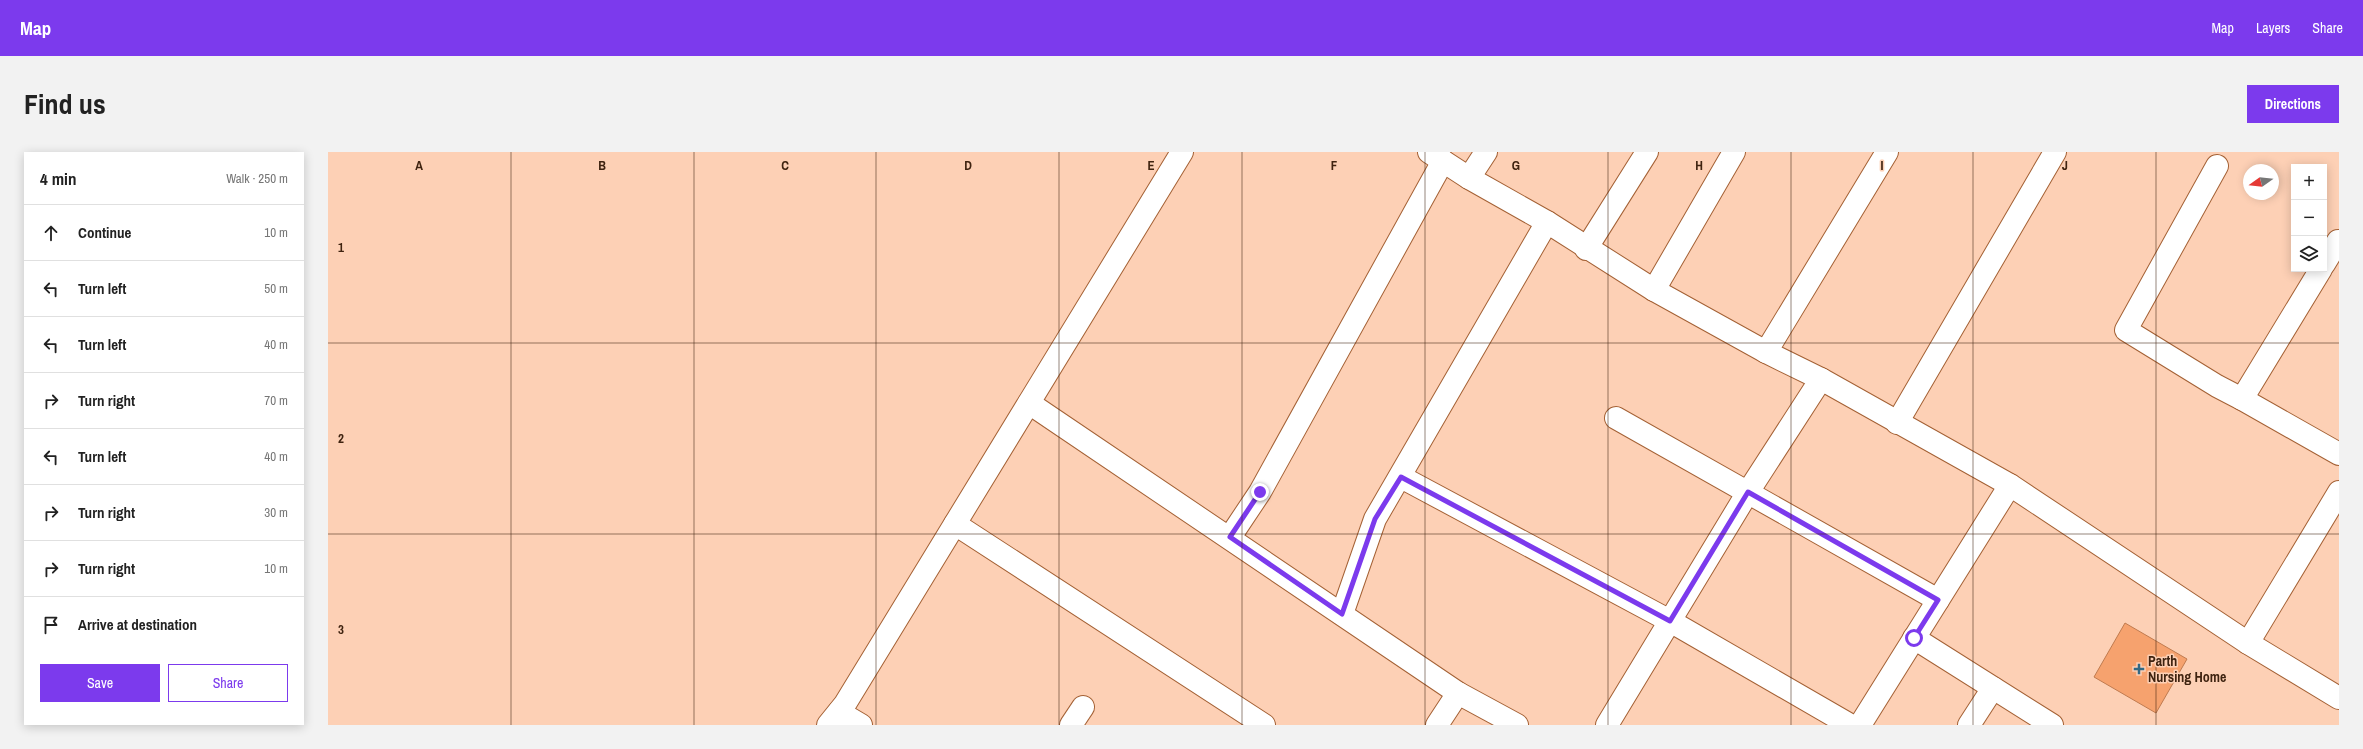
<!DOCTYPE html>
<html lang="en">
<head>
<meta charset="utf-8">
<style>
  :root { --surface:#fff; --page:#f2f2f2; --text:#222; --muted:#767676; --line:#e0e0e0; --accent:#7c3aed }
  body { margin:0; font-family:"Archivo Narrow",sans-serif; background:var(--page); color:var(--text) }
  .controls { position:absolute; right:12px; top:12px; display:grid; overflow:hidden; border-radius:0px; box-shadow:0 2px 10px #0003 }
  .controls button { width:36px; height:36px; display:grid; place-items:center; padding:0; border:0; border-bottom:1px solid var(--line); background:var(--surface); color:var(--text); font:20px sans-serif }
  .compass { position:absolute; left:1915px; top:12px; width:36px; height:36px; border-radius:50%; background:var(--surface); box-shadow:0 2px 10px #0003; rotate:255deg }
  .stop { position:absolute; width:12px; height:12px; margin:-9px; border:3px solid #7c3aed; border-radius:50%; background:#fff }
  .stop.end { background:#7c3aed; border-color:#fff; box-shadow:0 1px 4px #0008 }
  .list { margin:0; padding:0; list-style:none }
  h2 { display:flex; justify-content:space-between; align-items:center; height:52px; margin:0; padding:0 16px; font-size:17px }
  h2 small { font-size:13px; font-weight:400; color:var(--muted) }
  .list li { display:grid; grid-template-columns:26px 1fr auto; gap:12px; align-items:center; box-sizing:border-box; height:56px; padding:0 16px; border-top:1px solid var(--line) }
  .list b { display:block; font-size:15px; white-space:nowrap }
  .list em { font-size:13px; font-style:normal; color:var(--muted) }
  .actions { display:flex; gap:8px; padding:12px 16px }
  .actions a { flex:1; padding:9px 0; border:1px solid var(--accent); border-radius:0px; text-align:center; font-size:14px; color:var(--accent) }
  .actions .main { background:var(--accent); color:#fff }
  .icon { flex:none; width:22px; height:22px; fill:none; stroke:currentColor; stroke-width:2; stroke-linecap:round; stroke-linejoin:round }
  .map { position:relative; flex:none; width:2011px; height:573px; overflow:hidden; border-radius:0px }
  header { display:flex; align-items:center; gap:24px; box-sizing:border-box; height:56px; padding:0 20px; background:var(--accent); color:#fff }
  header strong { font-size:19px }
  nav { display:flex; gap:22px; margin-inline-start:auto; font-size:14px }
  .intro { display:flex; align-items:center; justify-content:space-between; box-sizing:border-box; height:96px; padding:0 24px }
  h1 { margin:0; font-size:28px }
  .button { padding:10px 18px; border-radius:0px; background:var(--accent); color:#fff; font-size:14px; font-weight:700 }
  main { display:flex; gap:24px; padding:0 24px }
  aside { flex:1; background:var(--surface); border-radius:0px; box-shadow:0 2px 10px #0003 }
  .map>svg:first-child { display:block }
</style>
</head>
<body>
<header>
<strong>Map</strong>
<nav><a>Map</a><a>Layers</a><a>Share</a></nav>
</header>
<div class="intro"><h1>Find us</h1><a class="button">Directions</a></div>
<main>
<aside>
<h2>4 min<small>Walk · 250 m</small></h2>
<ul class="list">
<li><svg class="icon" aria-label="ahead" viewBox="0 0 24 24"><path d="M12 20V5M6 11l6-6 6 6"/></svg><div><b>Continue</b></div><em>10 m</em></li>
<li><svg class="icon" aria-label="left" viewBox="0 0 24 24"><path d="M17 20v-9H6M10 6l-5 5 5 5"/></svg><div><b>Turn left</b></div><em>50 m</em></li>
<li><svg class="icon" aria-label="left" viewBox="0 0 24 24"><path d="M17 20v-9H6M10 6l-5 5 5 5"/></svg><div><b>Turn left</b></div><em>40 m</em></li>
<li><svg class="icon" aria-label="right" viewBox="0 0 24 24"><path d="M7 20v-9h11M14 6l5 5-5 5"/></svg><div><b>Turn right</b></div><em>70 m</em></li>
<li><svg class="icon" aria-label="left" viewBox="0 0 24 24"><path d="M17 20v-9H6M10 6l-5 5 5 5"/></svg><div><b>Turn left</b></div><em>40 m</em></li>
<li><svg class="icon" aria-label="right" viewBox="0 0 24 24"><path d="M7 20v-9h11M14 6l5 5-5 5"/></svg><div><b>Turn right</b></div><em>30 m</em></li>
<li><svg class="icon" aria-label="right" viewBox="0 0 24 24"><path d="M7 20v-9h11M14 6l5 5-5 5"/></svg><div><b>Turn right</b></div><em>10 m</em></li>
<li><svg class="icon" aria-label="arrive" viewBox="0 0 24 24"><path d="M6 21V4h12l-3 4 3 4H6"/></svg><div><b>Arrive at destination</b></div></li>
</ul>
<div class="actions"><a class="main">Save</a><a>Share</a></div>
</aside>
<div class="map">
<svg width="2011" height="573" viewBox="0 0 2011 573">
  <rect width="100%" height="100%" fill="#fdd0b5"/>
  <!-- building -->
  <path fill="#f6a26e" stroke="#c07b4f" d="M 1797,471 L 1859,507 L 1828,561 L 1766,525 Z"/>
  <g fill="none" stroke-linecap="round" stroke-linejoin="round">
    <defs>
      <g id="minor">
        <path d="M 1889,14 L 1798,178 L 1889,234 L 1914,247 L 1993,117"/>
        <path d="M 1141,26 L 1158,0"/>
        <path d="M 1996,112 L 2010,89"/>
        <path d="M 1326,138 L 1406,0"/>
        <path d="M 1438,200 L 1559,0"/>
        <path d="M 1914,247 L 2011,302"/>
        <path d="M 701,251 L 1130,541 L 1189,573"/>
        <path d="M 1288,266 L 1610,448"/>
        <path d="M 1569,271 L 1727,0"/>
        <path d="M 1073,325 L 1342,469 L 1522,573"/>
        <path d="M 627,372 L 936,573"/>
        <path d="M 902,385 L 932,340 L 1115,9"/>
        <path d="M 1014,462 L 1047,367 L 1219,70"/>
        <path d="M 1586,486 L 1724,573"/>
        <path d="M 1920,491 L 2011,340"/>
        <path d="M 511,560 L 533,573"/>
        <path d="M 743,573 L 755,555"/>
        <path d="M 1109,573 L 1130,541"/>
        <path d="M 1279,573 L 1420,340 L 1493,227"/>
        <path d="M 1641,573 L 1665,536"/>
      </g>
      <g id="tertiary">
        <path d="M 1101,0 L 1141,26 L 1219,70 L 1326,138 L 1438,200 L 1493,227 L 1682,333 L 1920,491 L 2011,546"/>
        <path d="M 1258,97 L 1319,0"/>
        <path d="M 500,573 L 517,552 L 854,0"/>
        <path d="M 1532,573 L 1682,333"/>
      </g>
    </defs>
    <!-- minor casing -->
    <use href="#minor" stroke="#a46135" stroke-width="24"/>
    <!-- tertiary casing -->
    <use href="#tertiary" stroke="#a46135" stroke-width="24"/>
    <!-- minor -->
    <use href="#minor" stroke="#fff" stroke-width="22"/>
    <!-- tertiary -->
    <use href="#tertiary" stroke="#fff" stroke-width="22"/>
  </g>
  <g fill="none" stroke-linecap="round" stroke-linejoin="round">
    <!-- route -->
    <path stroke="#7c3aed" stroke-width="5" d="M 932,340 L 902,385 L 1014,462 L 1047,367 L 1073,325 L 1342,469 L 1420,340 L 1610,448 L 1586,486"/>
  </g>
  <!-- grid -->
  <path fill="none" stroke="#3f2310" stroke-width="1" stroke-opacity="0.55" d="M 183,0 L 183,573M 366,0 L 366,573M 548,0 L 548,573M 731,0 L 731,573M 914,0 L 914,573M 1097,0 L 1097,573M 1280,0 L 1280,573M 1463,0 L 1463,573M 1645,0 L 1645,573M 1828,0 L 1828,573M 0,191 L 2011,191M 0,382 L 2011,382"/>
  <!-- markers -->
  <path fill="#326984" stroke="#fdd0b5" stroke-width="1.5" d="M1809 511h4v4h4v4h-4v4h-4v-4h-4v-4h4z"/>
  <g text-anchor="middle" stroke-width="3" stroke-linejoin="round" paint-order="stroke">
    <!-- poi labels -->
    <g font-size="14" font-weight="bold" fill="#3f2310" stroke="#fdd0b5" text-anchor="start">
      <text x="1820" y="514">Parth<tspan x="1820" dy="16">Nursing Home</tspan></text>
    </g>
  </g>
  <g font-size="13" text-anchor="middle" font-weight="bold" fill="#3f2310" stroke="#fdd0b5" stroke-width="3" stroke-linejoin="round" paint-order="stroke">
    <text x="91" y="18">A</text>
    <text x="274" y="18">B</text>
    <text x="457" y="18">C</text>
    <text x="640" y="18">D</text>
    <text x="823" y="18">E</text>
    <text x="1006" y="18">F</text>
    <text x="1188" y="18">G</text>
    <text x="1371" y="18">H</text>
    <text x="1554" y="18">I</text>
    <text x="1737" y="18">J</text>
    <text x="13" y="100">1</text>
    <text x="13" y="291">2</text>
    <text x="13" y="482">3</text>
  </g>
</svg>
<div class="controls">
<button>+</button>
<button>−</button>
<button><svg class="icon" aria-label="layers" viewBox="0 0 24 24"><path d="M12 4l9 5-9 5-9-5zM3 14l9 5 9-5"/></svg></button>
</div>
<svg class="compass" viewBox="-18 -18 36 36"><path d="M0-13l5 13h-10z" fill="#e53935"/><path d="M0 13l5-13h-10z" fill="#767676"/></svg>
<div class="stop" style="left:1586px;top:486px"></div>
<div class="stop end" style="left:932px;top:340px"></div>
</div>
</main>
</body>
</html>
